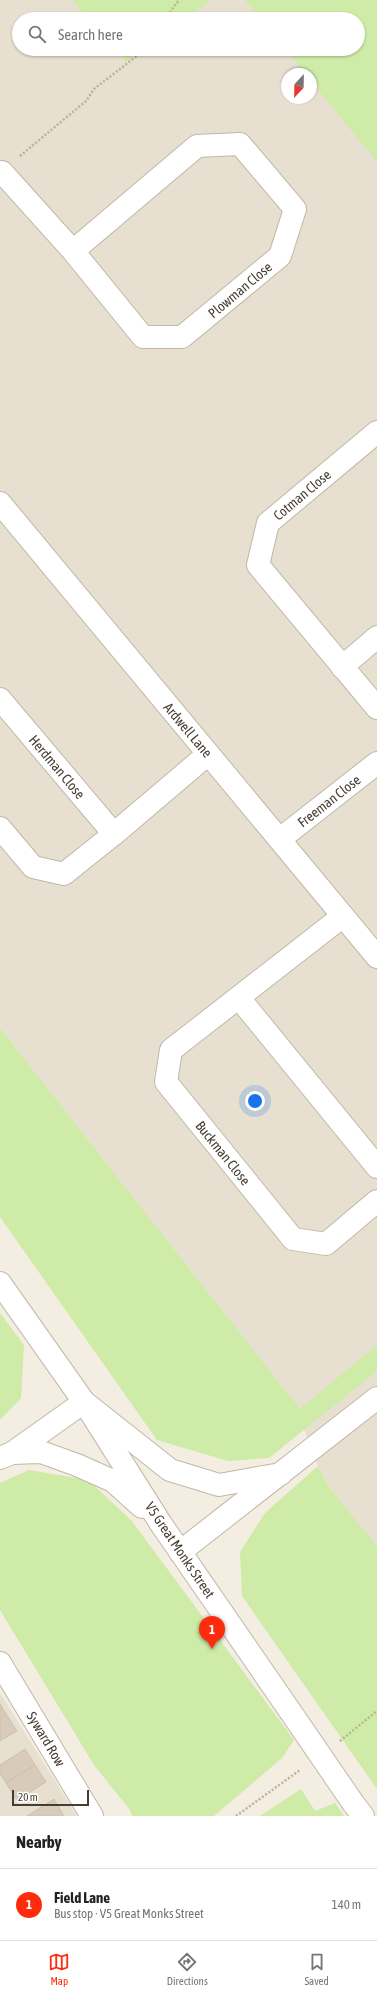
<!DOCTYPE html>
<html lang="en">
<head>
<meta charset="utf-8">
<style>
  :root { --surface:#fff; --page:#f2f2f2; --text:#222; --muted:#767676; --line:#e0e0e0; --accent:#ff2b0d }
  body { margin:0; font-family:"Asap Condensed",sans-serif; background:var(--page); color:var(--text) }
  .compass { position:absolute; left:281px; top:68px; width:36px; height:36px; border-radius:50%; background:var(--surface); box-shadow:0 1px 3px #0004; rotate:202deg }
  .scale { position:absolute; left:12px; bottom:10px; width:77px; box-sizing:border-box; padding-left:4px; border:2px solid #443d32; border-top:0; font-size:11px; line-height:14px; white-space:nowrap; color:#443d32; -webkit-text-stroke:3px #fff; paint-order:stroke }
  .you { position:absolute; left:255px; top:1101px; width:14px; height:14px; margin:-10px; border:3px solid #fff; border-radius:50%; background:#1a73e8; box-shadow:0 0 0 6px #1a73e833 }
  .badge { display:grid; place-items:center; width:26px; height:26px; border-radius:50%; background:var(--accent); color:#fff; font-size:13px; font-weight:700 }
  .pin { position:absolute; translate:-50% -33px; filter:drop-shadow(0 1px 2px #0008) }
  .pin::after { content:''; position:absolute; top:21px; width:14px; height:12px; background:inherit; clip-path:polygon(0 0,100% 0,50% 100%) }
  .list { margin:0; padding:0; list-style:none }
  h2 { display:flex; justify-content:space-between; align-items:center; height:52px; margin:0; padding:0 16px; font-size:17px }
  h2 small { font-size:13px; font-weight:400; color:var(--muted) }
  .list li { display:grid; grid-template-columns:26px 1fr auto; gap:12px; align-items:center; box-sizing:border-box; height:72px; padding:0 16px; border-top:1px solid var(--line) }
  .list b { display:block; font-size:15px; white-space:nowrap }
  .list p { margin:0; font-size:13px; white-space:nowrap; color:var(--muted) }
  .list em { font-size:13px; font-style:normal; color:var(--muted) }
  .icon { flex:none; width:22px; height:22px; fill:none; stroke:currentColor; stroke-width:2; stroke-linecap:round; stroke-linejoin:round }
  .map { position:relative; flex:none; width:377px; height:1816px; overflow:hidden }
  .search { position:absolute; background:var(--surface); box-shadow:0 1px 3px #0004; left:12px; right:12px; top:12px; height:44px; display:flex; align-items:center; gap:10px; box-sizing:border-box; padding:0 14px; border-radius:22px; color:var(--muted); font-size:15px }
  .sheet { height:124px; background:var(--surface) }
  nav { display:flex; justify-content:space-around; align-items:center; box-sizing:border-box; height:56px; border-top:1px solid var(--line); background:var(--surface); font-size:11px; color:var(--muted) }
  nav a { display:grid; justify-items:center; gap:2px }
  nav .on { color:var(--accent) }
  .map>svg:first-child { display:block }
</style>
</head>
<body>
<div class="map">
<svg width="377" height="1816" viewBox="0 0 377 1816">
  <rect width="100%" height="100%" fill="#f3ede2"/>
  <!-- residential -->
  <g fill="#e7dfd0" fill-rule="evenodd">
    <path d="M 0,0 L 377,0 L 377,1546 L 329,1487 L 318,1466 L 293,1400 L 0,1028 ZM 19,19 L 358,19 L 358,49 L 19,49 ZM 287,74 L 311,74 L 311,98 L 287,98 Z"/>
    <path d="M 0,1693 L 77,1816 L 0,1816 Z"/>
  </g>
  <!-- green -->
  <g fill="#ceeba7">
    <path d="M 73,0 L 211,0 L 185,19 L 89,19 Z"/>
    <path d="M 245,0 L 377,0 L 377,162 L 311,81 L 311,74 L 306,74 L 285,49 L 358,49 L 358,19 L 261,19 Z"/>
    <path d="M 115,49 L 143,49 L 126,62 Z"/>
    <path d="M 0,1028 L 300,1409 L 377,1345 L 377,1371 L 269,1458 L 228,1461 L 157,1440 L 0,1217 Z"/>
    <path d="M 0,1313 L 24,1345 L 21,1398 L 0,1420 Z"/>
    <path d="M 318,1466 L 329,1487 L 377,1546 L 377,1789 L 242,1596 L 240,1552 L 265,1513 Z"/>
    <path d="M 29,1470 L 88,1480 L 131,1520 L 294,1740 L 282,1758 L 214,1816 L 132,1816 L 130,1810 L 94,1765 L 0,1610 L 0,1483 Z"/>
    <path d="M 301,1789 L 315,1811 L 335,1803 L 344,1816 L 260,1816 Z"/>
  </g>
  <!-- building -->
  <g fill="#d8cbba" stroke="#d0c0aa">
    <path d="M 0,1704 L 6,1714 L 0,1718 Z"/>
    <path d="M 6,1714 L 17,1731 L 0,1741 L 0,1718 Z"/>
    <path d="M 25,1749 L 35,1765 L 6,1783 L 0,1773 L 0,1765 Z"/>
    <path d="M 35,1765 L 46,1782 L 17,1800 L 6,1783 Z"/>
    <path d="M 54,1799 L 64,1816 L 27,1816 Z"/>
  </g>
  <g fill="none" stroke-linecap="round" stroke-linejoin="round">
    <defs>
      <g id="minor">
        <path d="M 0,173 L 2,172 L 73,251 L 143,337 L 182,337 L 280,256 L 295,209 L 240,144 L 197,146 L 73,251"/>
        <path d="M 377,432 L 268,523 L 258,565 L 377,708"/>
        <path d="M 0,503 L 377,957"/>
        <path d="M 342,667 L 377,637"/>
        <path d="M 0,699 L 114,834"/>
        <path d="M 0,828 L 33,867 L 64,874 L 114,834 L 208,754"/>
        <path d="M 280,839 L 377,763"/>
        <path d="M 343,916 L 171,1050 L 166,1082 L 293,1239 L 326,1244 L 377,1201"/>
        <path d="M 239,998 L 377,1167"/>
        <path d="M 0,1283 L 84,1402 L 161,1524 L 290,1711"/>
        <path d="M 12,1453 L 41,1452 L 77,1465 L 113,1481 L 142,1507"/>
        <path d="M 0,1458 L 12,1453 L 84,1402 L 170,1470 L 219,1485 L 281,1474"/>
        <path d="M 180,1552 L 377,1398"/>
        <path d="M 0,1663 L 92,1816"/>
        <path d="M 353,1803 L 363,1816"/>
      </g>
    </defs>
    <!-- minor casing -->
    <use href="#minor" stroke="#c1b8a7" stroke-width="24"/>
    <!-- path -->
    <g stroke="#c1b095" stroke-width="2.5" stroke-dasharray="2 2" stroke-linecap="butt">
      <path d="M 165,19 L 179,0"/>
      <path d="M 20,156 L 86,101 L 94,89 L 138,55 L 142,49"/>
      <path d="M 340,1741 L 377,1711"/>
      <path d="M 236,1816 L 300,1770"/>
    </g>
    <!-- minor -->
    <use href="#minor" stroke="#fff" stroke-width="22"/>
    <defs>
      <path id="minor-bridge" d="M 290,1711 L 353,1803"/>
    </defs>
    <!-- minor-bridge casing -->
    <use href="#minor-bridge" stroke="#c1b8a7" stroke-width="24" stroke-linecap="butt"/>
    <!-- minor-bridge -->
    <use href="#minor-bridge" stroke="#fff" stroke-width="22"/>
  </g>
  <g text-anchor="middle" stroke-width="3" stroke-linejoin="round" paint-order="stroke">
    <!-- street labels -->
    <g font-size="14" fill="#443d32" stroke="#fff">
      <text transform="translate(240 290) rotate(-40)" y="5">Plowman Close</text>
      <text transform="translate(302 495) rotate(-40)" y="5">Cotman Close</text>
      <text transform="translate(188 730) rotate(50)" y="5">Ardwell Lane</text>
      <text transform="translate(57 767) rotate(50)" y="5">Herdman Close</text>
      <text transform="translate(329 801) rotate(-38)" y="5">Freeman Close</text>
      <text transform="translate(223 1153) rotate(51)" y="5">Buckman Close</text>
      <text transform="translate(180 1550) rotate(56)" y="5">V5 Great Monks Street</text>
      <text transform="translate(46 1739) rotate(59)" y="5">Syward Row</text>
    </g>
  </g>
</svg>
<svg class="compass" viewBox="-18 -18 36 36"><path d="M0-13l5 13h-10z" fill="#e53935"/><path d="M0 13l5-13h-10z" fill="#767676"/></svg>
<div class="scale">20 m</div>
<div class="you"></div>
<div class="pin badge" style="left:212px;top:1649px">1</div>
<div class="search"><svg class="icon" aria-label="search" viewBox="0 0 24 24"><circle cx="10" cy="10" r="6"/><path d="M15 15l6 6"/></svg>Search here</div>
</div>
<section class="sheet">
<h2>Nearby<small></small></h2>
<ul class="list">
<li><span class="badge">1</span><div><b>Field Lane</b><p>Bus stop · V5 Great Monks Street</p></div><em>140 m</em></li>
</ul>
</section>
<nav>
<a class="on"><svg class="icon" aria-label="map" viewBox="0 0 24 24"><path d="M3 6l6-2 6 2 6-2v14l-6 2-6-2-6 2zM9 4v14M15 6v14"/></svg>Map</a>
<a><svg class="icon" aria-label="directions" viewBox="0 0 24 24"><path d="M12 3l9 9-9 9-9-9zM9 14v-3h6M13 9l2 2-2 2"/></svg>Directions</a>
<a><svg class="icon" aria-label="saved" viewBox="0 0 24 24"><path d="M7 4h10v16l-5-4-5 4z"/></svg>Saved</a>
</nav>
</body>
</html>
